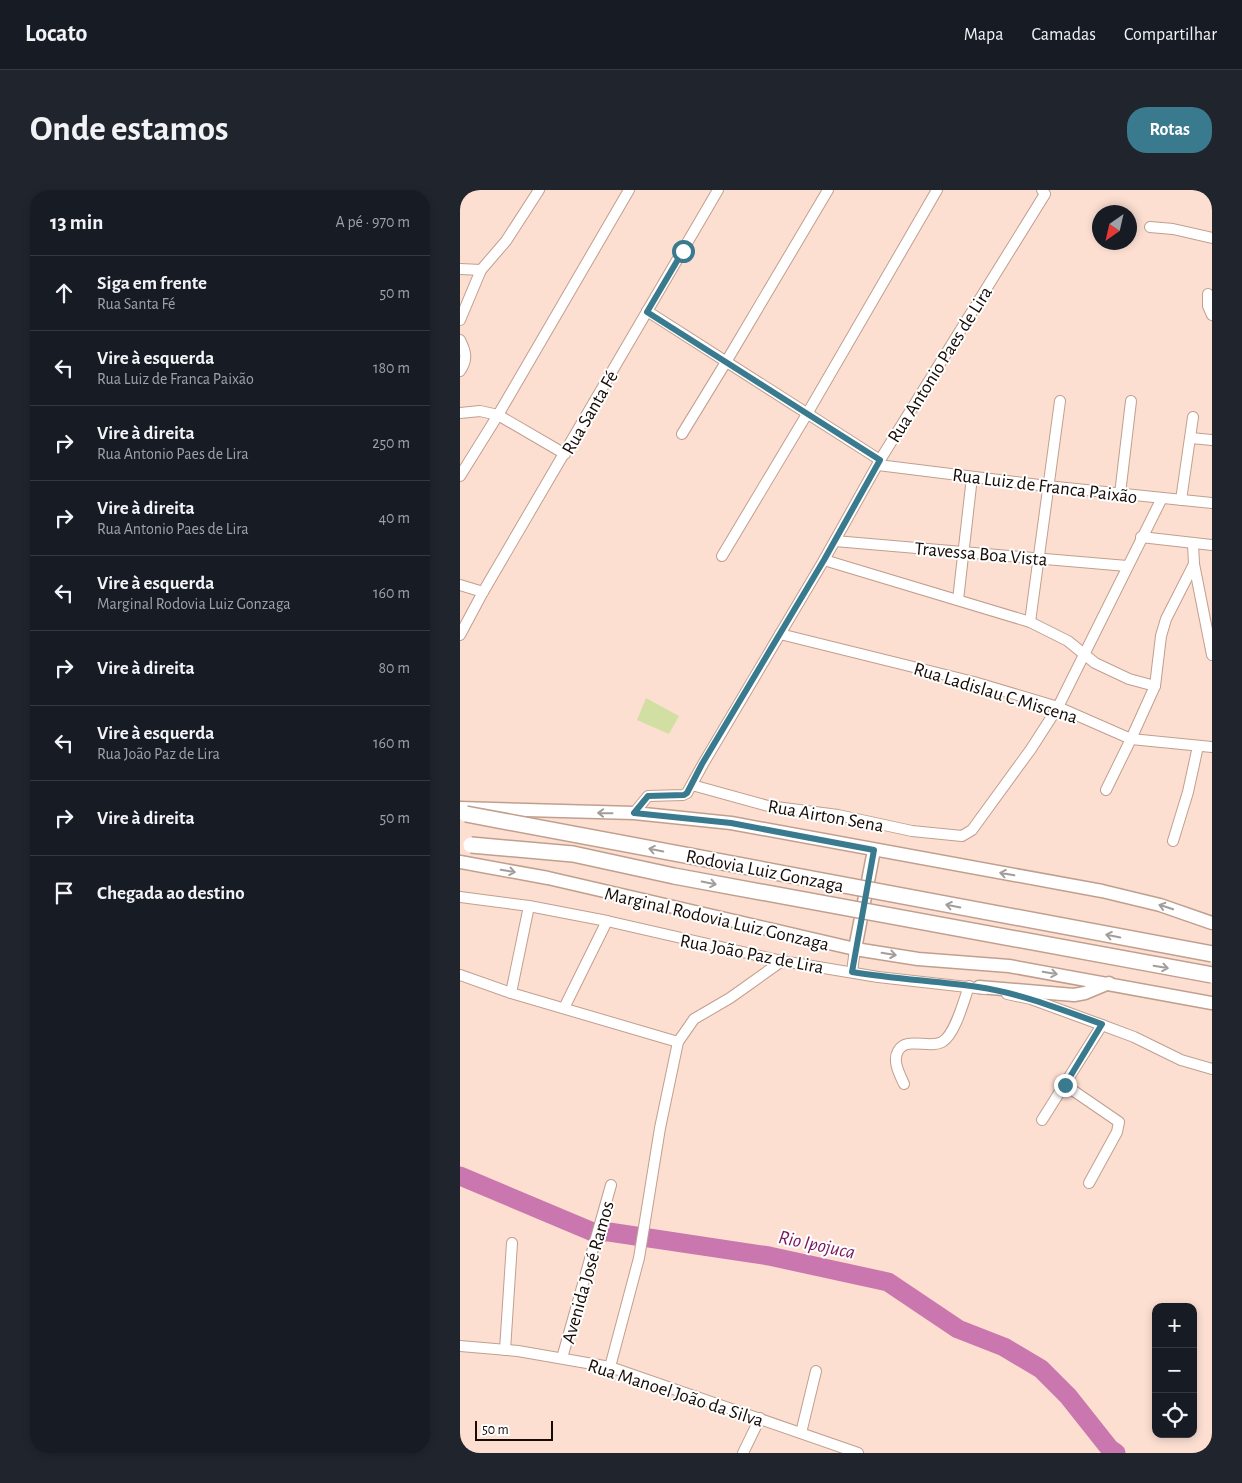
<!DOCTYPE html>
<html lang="pt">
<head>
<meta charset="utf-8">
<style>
  :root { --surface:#171b24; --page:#20242c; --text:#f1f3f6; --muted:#9ea1a6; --line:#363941; --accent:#3a7a8e }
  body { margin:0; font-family:"Alegreya Sans",sans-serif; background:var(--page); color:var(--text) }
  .controls { position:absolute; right:15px; bottom:15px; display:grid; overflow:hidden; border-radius:10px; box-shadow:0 2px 8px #0003 }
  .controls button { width:45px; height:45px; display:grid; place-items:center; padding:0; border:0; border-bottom:1px solid var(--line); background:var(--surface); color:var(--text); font:25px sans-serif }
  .compass { position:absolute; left:632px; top:15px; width:45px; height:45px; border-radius:50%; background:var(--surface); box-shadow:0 2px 8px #0003; rotate:214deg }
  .scale { position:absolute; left:15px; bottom:12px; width:78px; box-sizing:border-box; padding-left:5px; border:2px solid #160b05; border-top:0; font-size:14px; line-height:18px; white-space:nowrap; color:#160b05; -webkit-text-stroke:4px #fff; paint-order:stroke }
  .stop { position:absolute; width:15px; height:15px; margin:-11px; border:4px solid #3a7a8e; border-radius:50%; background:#fff }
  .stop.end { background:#3a7a8e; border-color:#fff; box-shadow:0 1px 5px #0008 }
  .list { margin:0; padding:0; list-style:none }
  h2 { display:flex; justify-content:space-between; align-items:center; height:65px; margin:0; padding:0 20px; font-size:21px }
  h2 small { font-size:16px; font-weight:400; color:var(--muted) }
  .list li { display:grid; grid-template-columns:32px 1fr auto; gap:15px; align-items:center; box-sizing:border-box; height:75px; padding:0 20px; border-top:1px solid var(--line) }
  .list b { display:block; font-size:19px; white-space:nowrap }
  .list p { margin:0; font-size:16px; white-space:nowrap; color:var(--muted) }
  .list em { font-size:16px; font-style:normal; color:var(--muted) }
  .icon { flex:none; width:28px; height:28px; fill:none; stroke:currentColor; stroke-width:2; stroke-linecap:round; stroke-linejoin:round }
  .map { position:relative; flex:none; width:752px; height:1263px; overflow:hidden; border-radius:20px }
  header { display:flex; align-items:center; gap:30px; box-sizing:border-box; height:70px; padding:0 25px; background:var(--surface); border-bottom:1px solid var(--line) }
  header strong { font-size:24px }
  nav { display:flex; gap:28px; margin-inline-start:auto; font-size:18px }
  .intro { display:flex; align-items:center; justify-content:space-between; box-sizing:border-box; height:120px; padding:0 30px }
  h1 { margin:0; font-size:35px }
  .button { padding:12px 22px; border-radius:20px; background:var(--accent); color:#fff; font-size:18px; font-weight:700 }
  main { display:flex; gap:30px; padding:0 30px }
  aside { flex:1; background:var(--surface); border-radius:20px; box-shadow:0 2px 8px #0003 }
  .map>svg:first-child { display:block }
</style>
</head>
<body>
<header>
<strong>Locato</strong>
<nav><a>Mapa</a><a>Camadas</a><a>Compartilhar</a></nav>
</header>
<div class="intro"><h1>Onde estamos</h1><a class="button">Rotas</a></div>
<main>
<aside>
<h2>13 min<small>A pé · 970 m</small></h2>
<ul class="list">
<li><svg class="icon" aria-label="ahead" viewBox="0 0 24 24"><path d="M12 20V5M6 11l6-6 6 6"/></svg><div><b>Siga em frente</b><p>Rua Santa Fé</p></div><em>50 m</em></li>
<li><svg class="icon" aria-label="left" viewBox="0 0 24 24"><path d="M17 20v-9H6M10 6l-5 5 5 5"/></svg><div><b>Vire à esquerda</b><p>Rua Luiz de Franca Paixão</p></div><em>180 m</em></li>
<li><svg class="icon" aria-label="right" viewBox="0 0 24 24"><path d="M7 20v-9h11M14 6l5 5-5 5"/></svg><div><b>Vire à direita</b><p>Rua Antonio Paes de Lira</p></div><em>250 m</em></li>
<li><svg class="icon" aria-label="right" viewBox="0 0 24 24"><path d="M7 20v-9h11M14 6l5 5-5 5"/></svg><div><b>Vire à direita</b><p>Rua Antonio Paes de Lira</p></div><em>40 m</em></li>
<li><svg class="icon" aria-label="left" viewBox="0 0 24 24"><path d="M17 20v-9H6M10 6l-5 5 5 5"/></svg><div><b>Vire à esquerda</b><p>Marginal Rodovia Luiz Gonzaga</p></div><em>160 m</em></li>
<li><svg class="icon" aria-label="right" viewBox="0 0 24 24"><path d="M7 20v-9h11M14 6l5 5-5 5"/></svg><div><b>Vire à direita</b></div><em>80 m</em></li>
<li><svg class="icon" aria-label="left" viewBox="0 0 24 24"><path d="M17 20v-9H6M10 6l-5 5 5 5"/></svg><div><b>Vire à esquerda</b><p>Rua João Paz de Lira</p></div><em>160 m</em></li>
<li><svg class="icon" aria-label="right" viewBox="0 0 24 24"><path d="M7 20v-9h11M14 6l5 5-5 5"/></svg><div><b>Vire à direita</b></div><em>50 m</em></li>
<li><svg class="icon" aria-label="arrive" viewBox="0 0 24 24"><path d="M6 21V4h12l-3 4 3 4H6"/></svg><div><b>Chegada ao destino</b></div></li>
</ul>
</aside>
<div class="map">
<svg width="752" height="1263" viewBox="0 0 752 1263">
  <rect width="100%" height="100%" fill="#fcdfd1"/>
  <!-- green -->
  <path fill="#d2dfa3" d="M 186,508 L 219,526 L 209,544 L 177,530 Z"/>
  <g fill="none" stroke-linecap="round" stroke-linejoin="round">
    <!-- river -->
    <path stroke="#cb77af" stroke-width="19" d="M 0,986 L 133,1042 L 149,1042 L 309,1066 L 428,1092 L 498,1139 L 544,1157 L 581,1179 L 608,1206 L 650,1259 L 656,1263"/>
    <defs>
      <g id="minor">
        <path d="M 690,37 L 713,39 L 752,48"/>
        <path d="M 0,79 L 21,80"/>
        <path d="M 748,104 L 748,116 L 752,125"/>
        <path d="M 187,121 L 420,270"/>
        <path d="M 0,130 L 21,80 L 46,51 L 79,0"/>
        <path d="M 0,150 C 6,162 8,169 0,181"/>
        <path d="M 0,223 L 20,221 L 38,225 L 105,264"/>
        <path d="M 222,244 L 266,172 L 368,0"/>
        <path d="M 731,248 L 752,250"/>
        <path d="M 418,275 L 587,296 L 752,313"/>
        <path d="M 0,286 L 38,225 L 169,0"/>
        <path d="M 660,304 L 671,211"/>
        <path d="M 721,310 L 733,227"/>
        <path d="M 681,347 L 752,355"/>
        <path d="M 375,351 L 667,376"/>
        <path d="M 262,366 L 347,224 L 477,0"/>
        <path d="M 364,370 L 570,432 L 608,451 L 635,473 L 669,489 L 695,496"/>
        <path d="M 734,374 L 752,465"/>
        <path d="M 0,395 L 23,402"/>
        <path d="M 498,410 L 512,287"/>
        <path d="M 570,432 L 600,211"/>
        <path d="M 320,444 L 514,492 L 598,517 L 671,549 L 752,557"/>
        <path d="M 0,445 L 23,402 L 258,0"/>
        <path d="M 232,595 L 308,616 L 378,625 L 452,641 L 502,646 L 512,640 L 571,559 L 598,517 L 702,308"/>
        <path d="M 646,600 L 671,549 L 695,496 L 701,446 L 706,429 L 734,374 L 733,354"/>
        <path d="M 174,623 L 188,606 L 223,605 L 227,603 L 243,574 L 364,370 L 420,270 L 585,4 L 582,0"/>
        <path d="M 713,651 L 728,602 L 738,556"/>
        <path d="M 0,707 L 69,716 L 147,731 L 322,771 L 418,787 L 525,799"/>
        <path d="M 392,782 L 395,759"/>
        <path d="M 0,785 L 51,803 L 218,852"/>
        <path d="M 51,803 L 69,716"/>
        <path d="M 547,804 L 571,809 L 642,835 L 674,847 L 721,870 L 752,879"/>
        <path d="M 104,818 L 147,731"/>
        <path d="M 444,894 C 440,885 432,871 438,861 C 446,846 469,859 482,852 C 495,845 504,810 509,796"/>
        <path d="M 605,895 L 659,932 L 657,942 L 629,993"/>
        <path d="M 582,930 L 642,835"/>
        <path d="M 0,1156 L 58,1161 L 150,1177 L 398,1263"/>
        <path d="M 45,1160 L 52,1053"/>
        <path d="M 102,1168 L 151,995"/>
        <path d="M 150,1177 L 179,1068 L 200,938 L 218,852 L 234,829 L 270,808 L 322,771"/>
        <path d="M 341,1243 L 356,1181"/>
        <path d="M 283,1263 L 300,1228"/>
      </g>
      <g id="major">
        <path d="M 0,618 L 174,623 L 271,633 L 642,701 L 700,715 L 752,733"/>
        <path d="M 0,672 L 88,688 L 395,759 L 458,769 L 549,776 L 752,813"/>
        <path d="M 395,759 L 414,660"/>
        <path d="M 519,797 L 614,805 L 625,803 L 649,793"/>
      </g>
    </defs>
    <!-- minor casing -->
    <use href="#minor" stroke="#c19f8e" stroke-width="12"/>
    <!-- major casing -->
    <use href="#major" stroke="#c19f8e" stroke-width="15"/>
    <!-- minor -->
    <use href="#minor" stroke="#fff" stroke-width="10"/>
    <!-- major -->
    <use href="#major" stroke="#fff" stroke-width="12"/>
    <defs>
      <g id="highway-bridge">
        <path d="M 6,624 L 752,764"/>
        <path d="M 11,655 L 113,664 L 214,686 L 752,785"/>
      </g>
    </defs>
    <!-- highway-bridge casing -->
    <use href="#highway-bridge" stroke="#c19f8e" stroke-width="18" stroke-linecap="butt"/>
    <!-- highway-bridge -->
    <use href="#highway-bridge" stroke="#fff" stroke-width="15"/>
  </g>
  <!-- one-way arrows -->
  <defs><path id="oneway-shaft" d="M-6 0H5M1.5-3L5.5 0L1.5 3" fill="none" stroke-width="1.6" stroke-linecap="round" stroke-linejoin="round" transform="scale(1.25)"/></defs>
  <g stroke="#a29d9b">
    <use href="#oneway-shaft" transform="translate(145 623) rotate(-179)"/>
    <use href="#oneway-shaft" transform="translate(196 660) rotate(-169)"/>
    <use href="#oneway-shaft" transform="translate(48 681) rotate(10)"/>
    <use href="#oneway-shaft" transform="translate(547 684) rotate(-170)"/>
    <use href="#oneway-shaft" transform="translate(249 693) rotate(11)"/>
    <use href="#oneway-shaft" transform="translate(493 716) rotate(-169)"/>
    <use href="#oneway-shaft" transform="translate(706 717) rotate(-162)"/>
    <use href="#oneway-shaft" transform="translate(653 746) rotate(-169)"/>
    <use href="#oneway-shaft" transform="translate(429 764) rotate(9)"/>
    <use href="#oneway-shaft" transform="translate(701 777) rotate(10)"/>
    <use href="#oneway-shaft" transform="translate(590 783) rotate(10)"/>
  </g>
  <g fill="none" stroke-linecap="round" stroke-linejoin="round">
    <!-- route -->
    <path stroke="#3a7a8e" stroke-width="6" d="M 223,61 L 187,122 L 420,270 L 364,370 L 242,574 L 227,603 L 224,605 L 188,606 L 174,623 L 271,633 L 414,660 L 392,782 C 434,789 476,791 518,797 C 560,803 602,820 642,834 L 605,895"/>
  </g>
  <g text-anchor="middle" stroke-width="4" stroke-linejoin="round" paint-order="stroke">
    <!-- street labels -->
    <g font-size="19" fill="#160b05" stroke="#fff">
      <text transform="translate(479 174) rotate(-58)" y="7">Rua Antonio Paes de Lira</text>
      <text transform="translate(129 222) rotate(-60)" y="7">Rua Santa Fé</text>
      <text transform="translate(585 295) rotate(7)" y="7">Rua Luiz de Franca Paixão</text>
      <text transform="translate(521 363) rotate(5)" y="7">Travessa Boa Vista</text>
      <text transform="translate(536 502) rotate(17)" y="7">Rua Ladislau C Miscena</text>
      <text transform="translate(366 625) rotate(10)" y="7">Rua Airton Sena</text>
      <text transform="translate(305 680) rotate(11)" y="7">Rodovia Luiz Gonzaga</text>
      <text transform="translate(257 728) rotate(13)" y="7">Marginal Rodovia Luiz Gonzaga</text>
      <text transform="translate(292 763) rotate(11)" y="7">Rua João Paz de Lira</text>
      <text transform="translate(127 1082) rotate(-74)" y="7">Avenida José Ramos</text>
      <text transform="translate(216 1202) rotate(18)" y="7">Rua Manoel João da Silva</text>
    </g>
    <!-- water labels -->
    <g font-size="20" font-style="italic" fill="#791460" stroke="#fff">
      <text transform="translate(357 1054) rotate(12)" y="7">Rio Ipojuca</text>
    </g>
  </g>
</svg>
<div class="controls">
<button>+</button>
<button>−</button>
<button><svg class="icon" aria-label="locate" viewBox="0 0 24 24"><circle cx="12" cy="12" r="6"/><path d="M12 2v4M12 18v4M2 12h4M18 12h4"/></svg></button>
</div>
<svg class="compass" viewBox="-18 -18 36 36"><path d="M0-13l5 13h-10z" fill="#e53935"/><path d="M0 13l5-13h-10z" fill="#9ea1a6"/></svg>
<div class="scale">50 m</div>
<div class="stop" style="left:223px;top:61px"></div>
<div class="stop end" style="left:605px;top:895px"></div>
</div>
</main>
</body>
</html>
